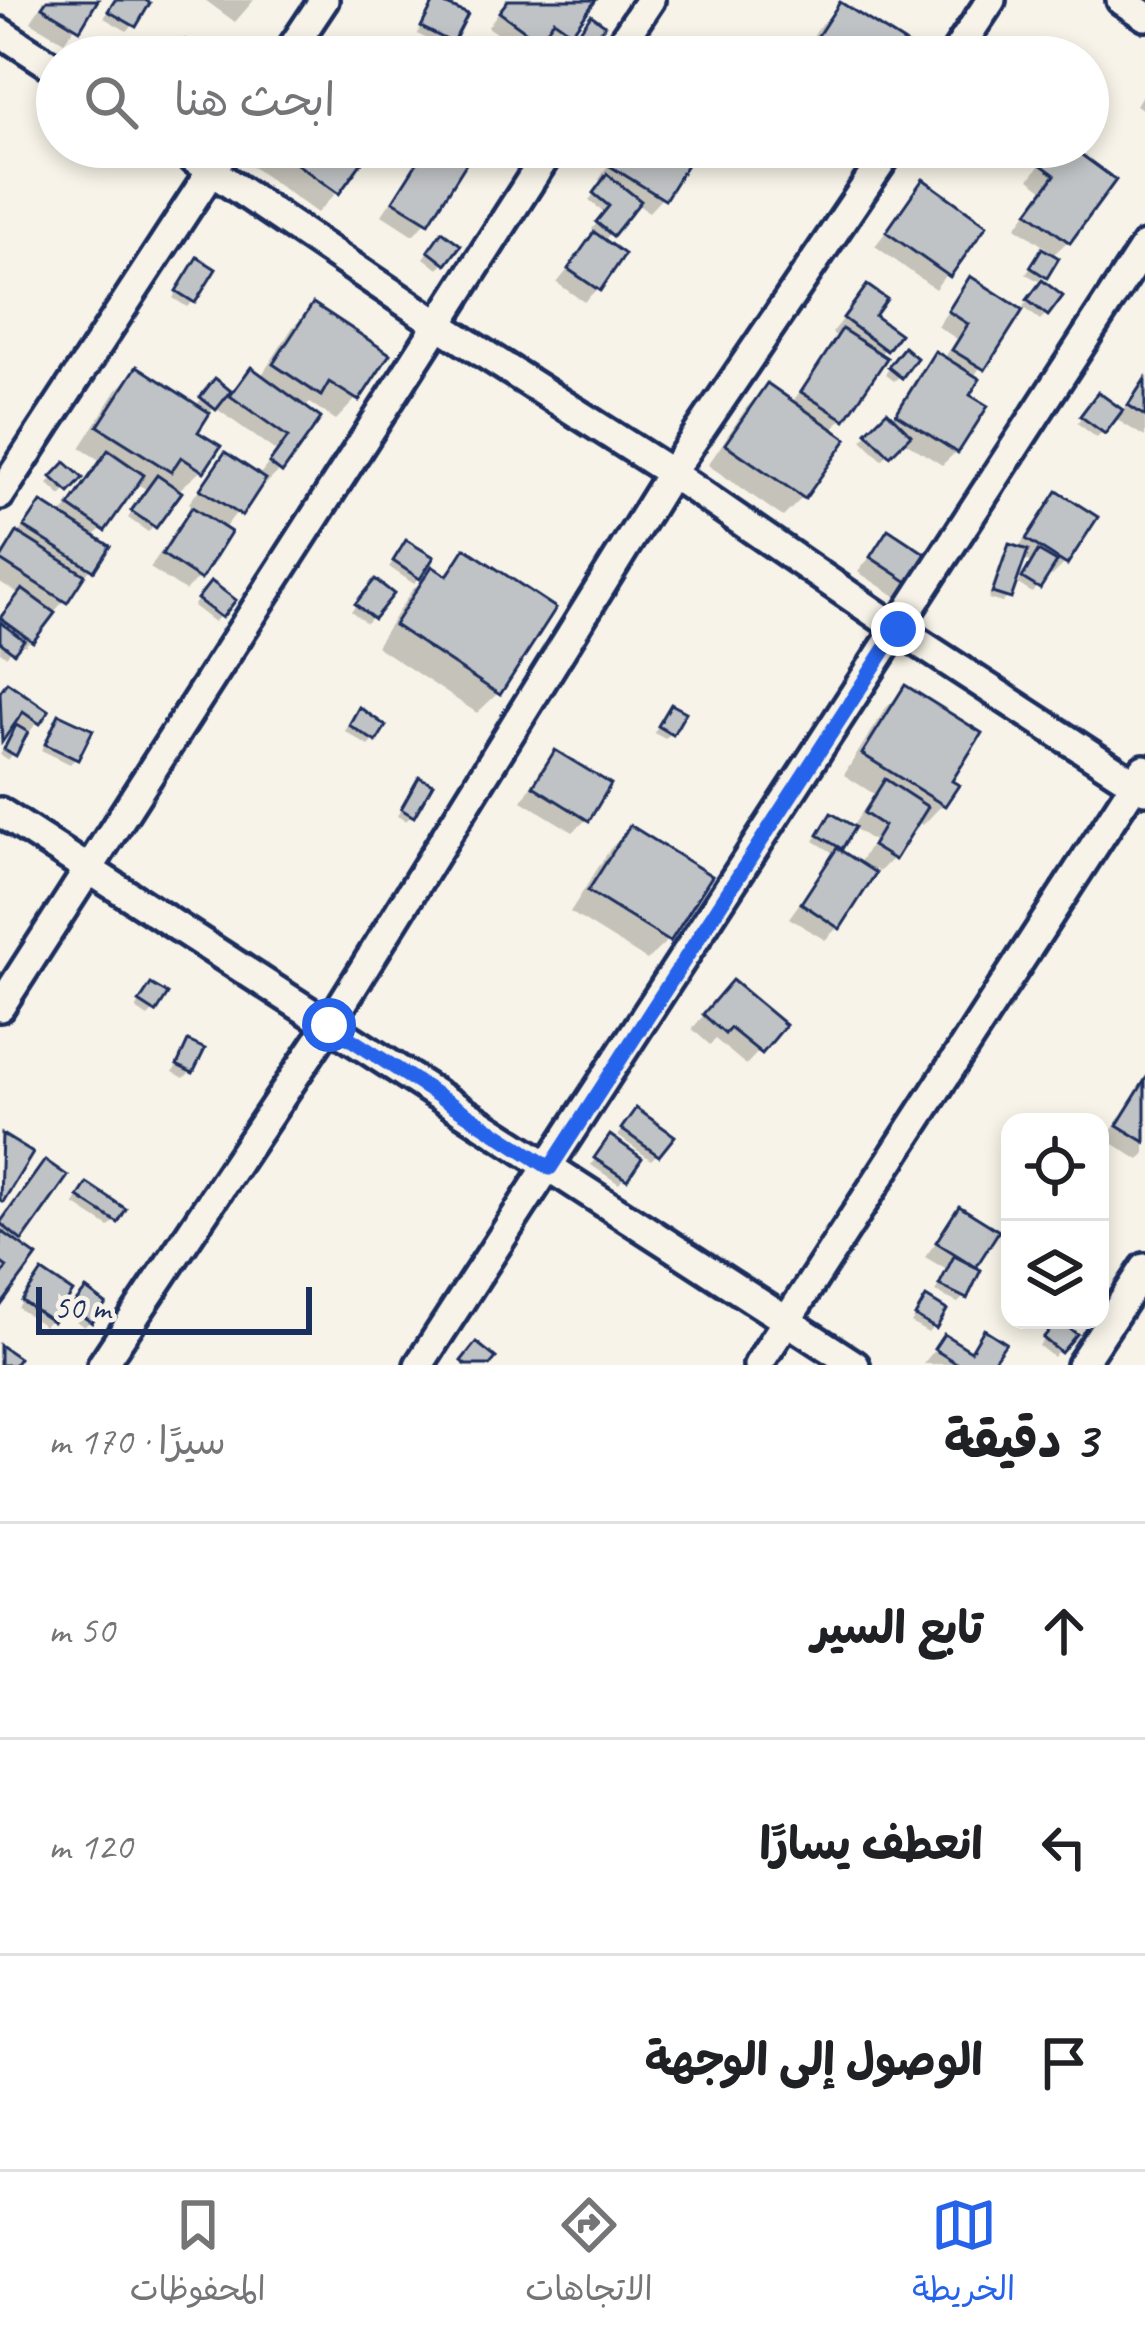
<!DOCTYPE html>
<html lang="ar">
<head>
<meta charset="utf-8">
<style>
  :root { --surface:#fff; --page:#f2f2f2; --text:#202124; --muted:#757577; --line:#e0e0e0; --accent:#2563eb }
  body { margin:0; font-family:Caveat,"Playpen Sans Arabic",sans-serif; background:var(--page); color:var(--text); direction:rtl }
  .controls { position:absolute; right:36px; bottom:36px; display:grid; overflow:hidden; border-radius:24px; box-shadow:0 6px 18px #0003 }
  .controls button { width:108px; height:108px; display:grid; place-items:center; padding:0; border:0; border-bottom:3px solid var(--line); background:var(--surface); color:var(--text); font:60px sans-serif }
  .scale { position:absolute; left:36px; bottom:30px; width:276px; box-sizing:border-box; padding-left:12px; border:6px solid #1b2f5e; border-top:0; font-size:33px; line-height:42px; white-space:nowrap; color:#1b2f5e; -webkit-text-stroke:9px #f7f3e8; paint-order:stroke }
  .stop { position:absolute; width:36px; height:36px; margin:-27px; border:9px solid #2563eb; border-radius:50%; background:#fff }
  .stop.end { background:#2563eb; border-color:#fff; box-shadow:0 3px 12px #0008 }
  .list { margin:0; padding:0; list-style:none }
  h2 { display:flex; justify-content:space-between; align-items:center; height:156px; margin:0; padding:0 48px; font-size:51px }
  h2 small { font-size:39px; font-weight:400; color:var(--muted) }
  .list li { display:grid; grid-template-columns:78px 1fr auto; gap:36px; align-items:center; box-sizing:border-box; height:216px; padding:0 48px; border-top:3px solid var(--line) }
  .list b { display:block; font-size:45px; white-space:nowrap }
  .list em { font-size:39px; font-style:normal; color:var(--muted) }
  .icon { flex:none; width:66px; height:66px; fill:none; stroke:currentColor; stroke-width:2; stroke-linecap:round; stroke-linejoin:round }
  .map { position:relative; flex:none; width:1145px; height:1365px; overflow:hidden; direction:ltr }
  .search { position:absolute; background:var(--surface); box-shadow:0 6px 18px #0003; left:36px; right:36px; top:36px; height:132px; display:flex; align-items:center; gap:30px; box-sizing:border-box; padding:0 42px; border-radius:66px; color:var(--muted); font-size:45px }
  .sheet { height:804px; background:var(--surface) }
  nav { display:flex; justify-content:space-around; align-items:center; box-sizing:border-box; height:168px; border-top:3px solid var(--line); background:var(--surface); font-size:33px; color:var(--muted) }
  nav a { display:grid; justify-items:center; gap:6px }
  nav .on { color:var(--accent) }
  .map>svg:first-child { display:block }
</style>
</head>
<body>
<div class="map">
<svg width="1145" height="1365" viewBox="0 0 1145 1365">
  <rect width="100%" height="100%" fill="#f7f3e8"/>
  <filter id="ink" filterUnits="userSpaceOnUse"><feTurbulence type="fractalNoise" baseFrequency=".00833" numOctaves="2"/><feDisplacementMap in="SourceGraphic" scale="24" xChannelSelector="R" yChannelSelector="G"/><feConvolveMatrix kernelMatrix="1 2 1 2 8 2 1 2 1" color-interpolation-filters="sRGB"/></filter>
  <g filter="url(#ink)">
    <!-- shadow -->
    <g fill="#0003">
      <path d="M 44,0 L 95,0 L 64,42 L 31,22 Z"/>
      <path d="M 115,0 L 139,0 L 133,25 L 127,31 L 104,18 Z"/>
      <path d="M 205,0 L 254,0 L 235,22 Z"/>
      <path d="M 507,0 L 592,0 L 556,45 L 541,33 L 523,52 L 488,27 Z"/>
      <path d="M 436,2 L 450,41 L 444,47 L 417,34 Z"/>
      <path d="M 840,5 L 899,57 L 800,57 L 820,26 Z"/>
      <path d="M 1145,90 L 1145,111 L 1136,105 Z"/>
      <path d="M 256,147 L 379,147 L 381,148 L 377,152 L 369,147 L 337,192 L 317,213 L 246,162 Z"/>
      <path d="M 427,147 L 487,147 L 472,163 L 465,159 L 427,221 L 413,235 L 382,215 Z"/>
      <path d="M 619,147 L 667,147 L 686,159 L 662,198 L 649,212 L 635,203 L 603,242 L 597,289 L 584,302 L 557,283 L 597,233 L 592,229 L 605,213 L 589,200 L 603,183 L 599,180 Z"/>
      <path d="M 711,147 L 733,147 L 723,159 L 709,150 Z"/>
      <path d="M 1054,147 L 1066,147 L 1068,241 L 1051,257 L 1039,281 L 1042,283 L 1026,274 L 1046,248 L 1016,227 L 1044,190 L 1029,179 Z"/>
      <path d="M 923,183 L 983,226 L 935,289 L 875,246 Z"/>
      <path d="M 437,241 L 444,263 L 438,269 L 424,258 Z"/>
      <path d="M 192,267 L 193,301 L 187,307 L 173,298 Z"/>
      <path d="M 971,280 L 1019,310 L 973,378 L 966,396 L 984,407 L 956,452 L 942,465 L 902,440 L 882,460 L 862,440 L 887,415 L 891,419 L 922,368 L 936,355 L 943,360 L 957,339 L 937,326 Z"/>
      <path d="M 867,289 L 871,317 L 884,349 L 843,418 L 830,431 L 803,497 L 783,517 L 708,465 L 747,407 L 767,387 L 791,404 L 838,338 L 832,333 Z"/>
      <path d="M 1036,290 L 1046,314 L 1040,320 L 1023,307 Z"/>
      <path d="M 313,307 L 386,355 L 356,399 L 336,420 L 310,403 L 303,409 L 279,471 L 266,484 L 261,481 L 223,530 L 198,578 L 185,591 L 150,568 L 179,524 L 195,508 L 189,503 L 225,455 L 258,477 L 277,452 L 214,407 L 194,432 L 202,470 L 180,489 L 154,527 L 148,532 L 128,518 L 148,490 L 135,483 L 93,539 L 91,569 L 25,646 L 19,642 L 6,656 L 0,652 L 0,620 L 20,595 L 0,582 L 0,555 L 41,506 L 60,517 L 101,461 L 80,448 L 117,390 L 137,370 L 195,407 L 215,382 L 230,394 L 251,371 L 260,378 L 293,327 Z"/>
      <path d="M 898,357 L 900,376 L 894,381 L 885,374 Z"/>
      <path d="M 1145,375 L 1145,437 L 1114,418 L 1097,438 L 1077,423 L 1098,396 L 1121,413 Z"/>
      <path d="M 65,466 L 78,478 L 61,496 L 48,484 Z"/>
      <path d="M 1057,494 L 1065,563 L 1052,576 L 1046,573 L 1032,593 L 1018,584 L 1031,563 L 1022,558 L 1008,597 L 1002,603 L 988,599 L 1004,553 L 1010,547 L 1017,550 L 1044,508 Z"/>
      <path d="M 889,533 L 911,584 L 898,598 L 858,572 Z"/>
      <path d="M 401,549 L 430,558 L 414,584 L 389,567 Z"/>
      <path d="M 465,552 L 498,693 L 477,713 L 376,646 L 412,590 L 432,570 L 442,577 Z"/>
      <path d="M 369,588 L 372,617 L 366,623 L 351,611 Z"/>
      <path d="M 205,591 L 220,616 L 214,622 L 193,606 Z"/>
      <path d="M 8,685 L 45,712 L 8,760 L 0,755 L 16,724 L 12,722 L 0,740 L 0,693 Z"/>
      <path d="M 906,688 L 948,782 L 943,804 L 923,825 L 916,821 L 892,859 L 879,872 L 875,869 L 838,927 L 825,940 L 789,918 L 835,854 L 814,841 L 825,823 L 840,848 L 836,851 L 858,865 L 873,841 L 852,827 L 874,794 L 844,775 L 885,709 Z"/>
      <path d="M 671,707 L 671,733 L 665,739 L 654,733 Z"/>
      <path d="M 60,717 L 76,758 L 70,764 L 41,750 Z"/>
      <path d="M 354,717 L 374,740 L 368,746 L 345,731 Z"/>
      <path d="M 555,753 L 587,819 L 573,832 L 522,801 L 542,767 Z"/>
      <path d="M 414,786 L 412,815 L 406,821 L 397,816 Z"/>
      <path d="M 630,828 L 668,940 L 647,960 L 570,912 L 610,849 Z"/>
      <path d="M 146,993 L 154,1011 L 148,1017 L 136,1009 Z"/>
      <path d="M 719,997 L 782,1026 L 746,1065 L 715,1039 L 710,1045 L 692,1029 Z"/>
      <path d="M 189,1045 L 190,1072 L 184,1078 L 173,1072 Z"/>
      <path d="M 1145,1077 L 1145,1153 L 1139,1160 L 1106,1139 Z"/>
      <path d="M 630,1118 L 657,1154 L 651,1160 L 618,1136 Z"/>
      <path d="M 604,1145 L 638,1159 L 619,1184 L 591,1165 Z"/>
      <path d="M 45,1164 L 63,1177 L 14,1244 L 0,1301 L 0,1222 Z"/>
      <path d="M 81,1193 L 115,1221 L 109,1227 L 74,1204 Z"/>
      <path d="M 960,1210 L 995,1232 L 971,1268 L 964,1297 L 958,1303 L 935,1292 L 947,1270 L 925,1257 Z"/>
      <path d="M 37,1281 L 50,1320 L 44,1326 L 18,1308 Z"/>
      <path d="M 81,1299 L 90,1321 L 84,1327 L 68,1315 Z"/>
      <path d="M 921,1307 L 933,1327 L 928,1333 L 911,1323 Z"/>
      <path d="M 1059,1323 L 1072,1334 L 1053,1357 L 1039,1346 Z"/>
      <path d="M 985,1333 L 990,1361 L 996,1365 L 923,1364 L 945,1337 L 968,1352 Z"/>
    </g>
    <!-- building -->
    <g fill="#c0c3c5" stroke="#1b2f5e" stroke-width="3">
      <path d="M 47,0 L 98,0 L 80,30 L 42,7 Z"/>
      <path d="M 115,0 L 145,0 L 150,3 L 136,27 L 108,11 Z"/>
      <path d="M 435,0 L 468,14 L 453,43 L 421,27 Z"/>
      <path d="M 508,0 L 596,0 L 572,33 L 554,20 L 539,41 L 499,12 Z"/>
      <path d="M 840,2 L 910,46 L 902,57 L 804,57 Z"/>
      <path d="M 591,15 L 605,25 L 582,57 L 561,57 Z"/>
      <path d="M 185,40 L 212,57 L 174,57 Z"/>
      <path d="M 273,147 L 373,147 L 339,194 Z"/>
      <path d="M 427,147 L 450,147 L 469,159 L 429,223 L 393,201 Z"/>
      <path d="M 622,147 L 673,147 L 691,158 L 665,200 L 610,166 Z"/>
      <path d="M 1052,147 L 1071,147 L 1116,180 L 1070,243 L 1028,212 L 1055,175 L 1040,164 Z"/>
      <path d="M 607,174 L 641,201 L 613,236 L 596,222 L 609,206 L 593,193 Z"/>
      <path d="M 923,179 L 987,225 L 950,277 L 886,232 Z"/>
      <path d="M 442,231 L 461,245 L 446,265 L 428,251 Z"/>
      <path d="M 594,232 L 625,254 L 600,291 L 568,269 Z"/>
      <path d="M 1042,248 L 1059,258 L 1047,278 L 1030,267 Z"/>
      <path d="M 197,257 L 216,269 L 195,303 L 176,291 Z"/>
      <path d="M 970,276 L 1023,310 L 985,370 L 952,350 L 968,324 L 948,311 Z"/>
      <path d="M 1042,280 L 1063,296 L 1048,316 L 1027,300 Z"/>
      <path d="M 867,285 L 887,299 L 875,316 L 900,334 L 887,351 L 843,318 Z"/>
      <path d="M 313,303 L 390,354 L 359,401 L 329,382 L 321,396 L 273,364 Z"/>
      <path d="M 842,329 L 887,358 L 845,420 L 801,392 Z"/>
      <path d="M 904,347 L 917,358 L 902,378 L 888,367 Z"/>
      <path d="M 935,351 L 980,379 L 970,395 L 988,406 L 958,453 L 896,414 Z"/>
      <path d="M 137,366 L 210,413 L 198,432 L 221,446 L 204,472 L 181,457 L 171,472 L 98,426 Z"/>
      <path d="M 251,367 L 321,418 L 282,473 L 269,463 L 288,437 L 230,396 Z"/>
      <path d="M 215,378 L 231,391 L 216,410 L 200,397 Z"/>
      <path d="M 1145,379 L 1145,416 L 1128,405 Z"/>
      <path d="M 767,383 L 847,439 L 805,499 L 725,444 Z"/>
      <path d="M 1098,392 L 1123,410 L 1105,434 L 1080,416 Z"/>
      <path d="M 887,411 L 911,435 L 890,456 L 866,432 Z"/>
      <path d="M 108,450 L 144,475 L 105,531 L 69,506 Z"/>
      <path d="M 225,452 L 266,479 L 242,516 L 200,489 Z"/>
      <path d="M 65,462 L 83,478 L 69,493 L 51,477 Z"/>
      <path d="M 157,475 L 182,492 L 156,528 L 131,511 Z"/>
      <path d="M 1057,491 L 1098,517 L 1067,565 L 1026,539 Z"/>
      <path d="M 41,502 L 110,546 L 94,571 L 24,527 Z"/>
      <path d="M 192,507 L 231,532 L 201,580 L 162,554 Z"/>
      <path d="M 888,529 L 932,558 L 914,586 L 870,557 Z"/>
      <path d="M 17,532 L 85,575 L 67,603 L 0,560 Z"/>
      <path d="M 406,540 L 434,557 L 420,579 L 393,561 Z"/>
      <path d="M 1009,544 L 1028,550 L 1011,599 L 992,593 Z"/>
      <path d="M 465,548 L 556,608 L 500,695 L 394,625 L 432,566 L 447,576 Z"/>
      <path d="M 1038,551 L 1057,562 L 1040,589 L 1022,578 Z"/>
      <path d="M 375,579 L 394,594 L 374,619 L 355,604 Z"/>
      <path d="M 211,581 L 236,600 L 222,618 L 197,599 Z"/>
      <path d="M 22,589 L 55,613 L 33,642 L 0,618 Z"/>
      <path d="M 0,622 L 24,640 L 14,653 L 0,642 Z"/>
      <path d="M 7,682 L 49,711 L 40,724 L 23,712 L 2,742 L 0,692 Z"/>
      <path d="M 905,685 L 982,733 L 952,781 L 959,785 L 945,806 L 862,754 Z"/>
      <path d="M 671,704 L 686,712 L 673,735 L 658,726 Z"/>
      <path d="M 359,707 L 386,726 L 376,742 L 349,725 Z"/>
      <path d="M 59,714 L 93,730 L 78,760 L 45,744 Z"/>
      <path d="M 16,725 L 28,732 L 16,756 L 4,749 Z"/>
      <path d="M 555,750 L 611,784 L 589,821 L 533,786 Z"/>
      <path d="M 419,777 L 433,784 L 414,817 L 401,809 Z"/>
      <path d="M 885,779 L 928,807 L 895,860 L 872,846 L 884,826 L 864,813 Z"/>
      <path d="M 831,813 L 855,827 L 842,849 L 818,835 Z"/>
      <path d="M 630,825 L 712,876 L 670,942 L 588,891 Z"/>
      <path d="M 837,848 L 876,873 L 840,929 L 801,903 Z"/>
      <path d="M 732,980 L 786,1025 L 762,1054 L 730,1028 L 725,1034 L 703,1014 Z"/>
      <path d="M 151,984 L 168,994 L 156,1013 L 139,1002 Z"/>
      <path d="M 188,1041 L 205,1049 L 193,1073 L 177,1065 Z"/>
      <path d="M 1145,1080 L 1145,1142 L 1117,1125 Z"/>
      <path d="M 636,1108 L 675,1136 L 659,1156 L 621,1129 Z"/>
      <path d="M 2,1134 L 33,1153 L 3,1202 L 0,1200 Z"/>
      <path d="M 610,1135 L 642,1158 L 627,1180 L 594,1158 Z"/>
      <path d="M 45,1160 L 68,1176 L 22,1241 L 0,1223 Z"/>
      <path d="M 87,1183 L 126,1209 L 118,1223 L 78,1197 Z"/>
      <path d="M 959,1206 L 999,1231 L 976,1267 L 936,1242 Z"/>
      <path d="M 0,1230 L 37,1256 L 0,1307 L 0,1277 L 7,1267 L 0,1262 Z"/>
      <path d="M 954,1256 L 981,1270 L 967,1299 L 939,1285 Z"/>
      <path d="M 42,1271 L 73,1292 L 53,1322 L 22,1301 Z"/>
      <path d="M 86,1289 L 106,1304 L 92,1323 L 71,1308 Z"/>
      <path d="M 926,1297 L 947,1310 L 936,1329 L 915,1316 Z"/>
      <path d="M 1058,1320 L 1077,1334 L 1061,1353 L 1043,1338 Z"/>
      <path d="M 984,1329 L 1006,1343 L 994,1360 L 1002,1365 L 959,1365 L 934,1349 L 944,1334 L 971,1351 Z"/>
      <path d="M 476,1342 L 496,1358 L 490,1365 L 466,1365 L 461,1361 Z"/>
      <path d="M 0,1345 L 19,1358 L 14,1365 L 0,1365 Z"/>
    </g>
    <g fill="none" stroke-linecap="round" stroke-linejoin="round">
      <defs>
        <g id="street">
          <path d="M 1121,0 L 1145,16"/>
          <path d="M 0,32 L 57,69"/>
          <path d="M 286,57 L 324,0"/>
          <path d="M 612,57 L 650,0"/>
          <path d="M 953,57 L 991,0"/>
          <path d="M 176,147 L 436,323 L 671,473 L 898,629 L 1145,790"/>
          <path d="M 0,495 L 227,147"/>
          <path d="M 0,812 L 855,1365"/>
          <path d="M 0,1007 L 552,147"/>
          <path d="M 102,1365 L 329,1025 L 671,473 L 892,147"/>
          <path d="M 419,1365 L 1145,246"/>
          <path d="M 758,1365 L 1144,769"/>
          <path d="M 1081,1365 L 1145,1268"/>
        </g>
      </defs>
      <!-- street casing -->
      <use href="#street" stroke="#1b2f5e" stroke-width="36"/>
      <!-- street -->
      <use href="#street" stroke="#f7f3e8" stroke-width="27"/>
    </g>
  </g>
  <g fill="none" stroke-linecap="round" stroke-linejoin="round" filter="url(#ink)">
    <!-- route -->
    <path stroke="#2563eb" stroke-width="15" d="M 329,1025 L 550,1168 L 898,629"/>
  </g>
</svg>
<div class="controls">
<button><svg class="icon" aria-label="locate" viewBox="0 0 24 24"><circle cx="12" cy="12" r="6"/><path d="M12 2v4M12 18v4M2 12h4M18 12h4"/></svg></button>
<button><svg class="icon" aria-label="layers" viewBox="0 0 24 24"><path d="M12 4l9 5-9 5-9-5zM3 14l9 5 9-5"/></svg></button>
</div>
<div class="scale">50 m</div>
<div class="stop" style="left:329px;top:1025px"></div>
<div class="stop end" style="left:898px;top:629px"></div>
<div class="search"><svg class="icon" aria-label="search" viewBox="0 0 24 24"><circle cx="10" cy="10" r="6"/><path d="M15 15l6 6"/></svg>ابحث هنا</div>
</div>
<section class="sheet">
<h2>3 دقيقة<small>سيرًا · 170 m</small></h2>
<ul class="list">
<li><svg class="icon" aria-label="ahead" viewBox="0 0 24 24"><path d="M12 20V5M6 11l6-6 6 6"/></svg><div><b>تابع السير</b></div><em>50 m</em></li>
<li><svg class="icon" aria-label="left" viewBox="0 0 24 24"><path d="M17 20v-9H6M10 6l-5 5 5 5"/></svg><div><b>انعطف يسارًا</b></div><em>120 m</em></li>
<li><svg class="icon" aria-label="arrive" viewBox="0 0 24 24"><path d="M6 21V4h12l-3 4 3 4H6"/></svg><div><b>الوصول إلى الوجهة</b></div></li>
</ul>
</section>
<nav>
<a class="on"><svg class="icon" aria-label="map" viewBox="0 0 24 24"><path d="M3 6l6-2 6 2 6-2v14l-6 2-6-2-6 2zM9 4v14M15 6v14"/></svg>الخريطة</a>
<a><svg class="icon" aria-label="directions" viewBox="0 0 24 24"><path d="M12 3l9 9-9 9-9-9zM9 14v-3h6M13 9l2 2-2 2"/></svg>الاتجاهات</a>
<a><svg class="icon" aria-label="saved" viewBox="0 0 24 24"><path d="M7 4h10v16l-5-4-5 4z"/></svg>المحفوظات</a>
</nav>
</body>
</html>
